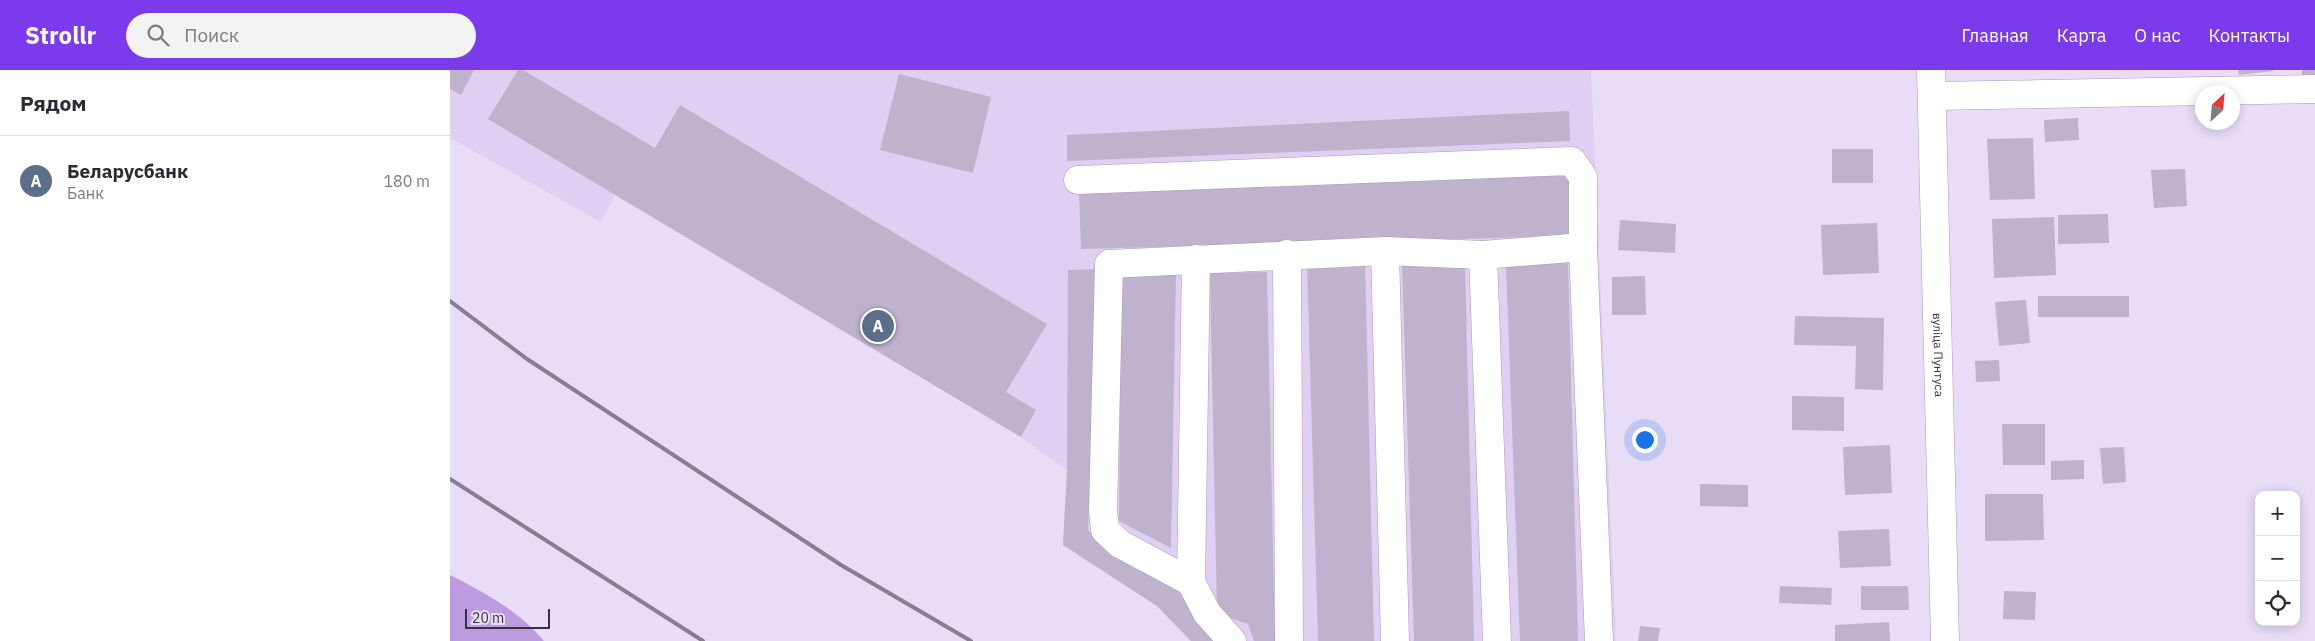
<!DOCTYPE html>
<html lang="ru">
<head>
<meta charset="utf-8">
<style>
  :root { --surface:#fff; --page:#f2f2f3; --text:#2b2b33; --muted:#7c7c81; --line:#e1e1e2; --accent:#7c3aed }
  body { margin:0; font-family:"IBM Plex Sans",sans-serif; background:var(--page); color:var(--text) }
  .controls { position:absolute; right:15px; bottom:15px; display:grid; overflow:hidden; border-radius:10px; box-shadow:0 2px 12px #0003 }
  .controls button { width:45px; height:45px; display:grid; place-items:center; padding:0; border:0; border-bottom:1px solid var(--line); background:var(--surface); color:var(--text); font:25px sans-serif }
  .compass { position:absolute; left:1745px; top:15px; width:45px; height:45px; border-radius:50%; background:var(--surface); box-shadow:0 2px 12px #0003; rotate:26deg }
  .scale { position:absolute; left:15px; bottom:12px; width:85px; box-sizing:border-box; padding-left:5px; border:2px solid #37323d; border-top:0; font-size:14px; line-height:18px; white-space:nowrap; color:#37323d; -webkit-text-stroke:4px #e8dcf7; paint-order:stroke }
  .you { position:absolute; left:1194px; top:369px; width:18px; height:18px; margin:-12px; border:4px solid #fff; border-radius:50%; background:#1a73e8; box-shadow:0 0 0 8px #1a73e833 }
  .badge { display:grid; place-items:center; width:32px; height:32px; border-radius:50%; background:var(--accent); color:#fff; font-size:16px; font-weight:700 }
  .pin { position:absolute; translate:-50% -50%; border:2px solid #fff; box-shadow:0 1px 5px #0006 }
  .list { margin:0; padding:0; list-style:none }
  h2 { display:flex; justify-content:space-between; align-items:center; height:65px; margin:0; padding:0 20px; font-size:21px }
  h2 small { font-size:16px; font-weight:400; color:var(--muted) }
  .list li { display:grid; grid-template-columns:32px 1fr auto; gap:15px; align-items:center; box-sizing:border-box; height:90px; padding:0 20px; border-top:1px solid var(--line) }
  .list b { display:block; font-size:19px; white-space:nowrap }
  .list p { margin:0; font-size:16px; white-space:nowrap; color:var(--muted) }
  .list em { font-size:16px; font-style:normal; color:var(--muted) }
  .icon { flex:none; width:28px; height:28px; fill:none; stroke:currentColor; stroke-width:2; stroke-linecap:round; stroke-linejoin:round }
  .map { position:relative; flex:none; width:1865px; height:571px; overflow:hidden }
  header { display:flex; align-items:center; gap:30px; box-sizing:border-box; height:70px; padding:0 25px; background:var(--accent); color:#fff }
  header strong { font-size:24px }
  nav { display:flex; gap:28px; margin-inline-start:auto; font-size:18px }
  .search { width:350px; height:45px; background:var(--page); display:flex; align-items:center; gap:12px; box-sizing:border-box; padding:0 18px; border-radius:28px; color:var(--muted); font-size:19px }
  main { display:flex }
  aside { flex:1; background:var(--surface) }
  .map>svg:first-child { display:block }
</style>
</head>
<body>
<header>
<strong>Strollr</strong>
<div class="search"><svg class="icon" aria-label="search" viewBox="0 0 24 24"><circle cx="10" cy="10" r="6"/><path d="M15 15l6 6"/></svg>Поиск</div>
<nav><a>Главная</a><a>Карта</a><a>О нас</a><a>Контакты</a></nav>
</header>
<main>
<aside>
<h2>Рядом<small></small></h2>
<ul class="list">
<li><span class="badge" style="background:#5c6f8a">A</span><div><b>Беларусбанк</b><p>Банк</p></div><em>180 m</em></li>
</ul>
</aside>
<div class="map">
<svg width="1865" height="571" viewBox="0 0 1865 571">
  <rect width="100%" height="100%" fill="#e8dcf7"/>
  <!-- built -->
  <path fill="#dfcff2" d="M 0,0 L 1141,0 L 1166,571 L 741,571 L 707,536 L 613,475 L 617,400 L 571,367 L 165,125 L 151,152 L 0,68 Z"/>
  <!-- forest -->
  <path fill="#bc9bdf" d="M 0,505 C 35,523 69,541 94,571 L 0,571 Z"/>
  <!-- building -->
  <g fill="#beb2cc">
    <path d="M 0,0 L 24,0 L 11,25 L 0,19 Z"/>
    <path d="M 68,0 L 73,0 L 205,78 L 230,35 L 597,254 L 556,322 L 586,340 L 571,367 L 38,49 Z"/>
    <path d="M 1788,0 L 1823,0 L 1823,1 L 1789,5 Z"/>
    <rect x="1852" y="0" width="13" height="5"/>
    <path d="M 449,4 L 541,27 L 523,103 L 430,80 Z"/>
    <path d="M 1119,41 L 1120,71 L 617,91 L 617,65 Z"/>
    <path d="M 1628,48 L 1629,70 L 1595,72 L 1594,50 Z"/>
    <path d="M 1583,68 L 1585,129 L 1540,130 L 1537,69 Z"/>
    <rect x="1382" y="79" width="41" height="34"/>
    <path d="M 1735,99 L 1737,136 L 1704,138 L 1701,100 Z"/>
    <path d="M 1119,103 L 1121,166 L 631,179 L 629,123 Z"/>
    <path d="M 1658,144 L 1659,173 L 1608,174 L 1608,145 Z"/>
    <path d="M 1604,147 L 1606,205 L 1544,208 L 1542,149 Z"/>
    <path d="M 1170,150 L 1226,154 L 1225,183 L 1168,180 Z"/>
    <path d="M 1427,153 L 1429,203 L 1373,205 L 1371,155 Z"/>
    <path d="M 915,190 L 924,571 L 868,571 L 857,192 Z"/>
    <path d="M 1015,192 L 1024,571 L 964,571 L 952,194 Z"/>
    <path d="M 1118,193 L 1128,571 L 1070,571 L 1056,195 Z"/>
    <path d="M 649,199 L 638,461 L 724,512 L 774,571 L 741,571 L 707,536 L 613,475 L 617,400 L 618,200 Z"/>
    <path d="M 726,199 L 721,478 L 669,451 L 671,202 Z"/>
    <path d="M 817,202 L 825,571 L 804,571 L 798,554 L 767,543 L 760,203 Z"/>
    <path d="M 1195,206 L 1196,245 L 1162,245 L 1162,207 Z"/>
    <rect x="1588" y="226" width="91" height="21"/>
    <path d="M 1576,230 L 1580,273 L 1549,276 L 1545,232 Z"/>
    <path d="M 1345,246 L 1434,248 L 1433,320 L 1405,319 L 1406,276 L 1344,275 Z"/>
    <path d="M 1549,290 L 1550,311 L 1526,312 L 1525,291 Z"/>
    <path d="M 1342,326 L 1394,327 L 1394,361 L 1342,360 Z"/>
    <path d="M 1552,354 L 1595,354 L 1595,395 L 1553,395 Z"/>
    <path d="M 1440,375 L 1442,423 L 1395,425 L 1393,377 Z"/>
    <path d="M 1674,377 L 1676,412 L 1653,414 L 1650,378 Z"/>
    <path d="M 1634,390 L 1634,409 L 1601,410 L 1601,391 Z"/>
    <path d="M 1250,414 L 1298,415 L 1298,437 L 1250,436 Z"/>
    <path d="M 1535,424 L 1593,424 L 1594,470 L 1535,471 Z"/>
    <path d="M 1439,459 L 1441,496 L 1390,498 L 1388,461 Z"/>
    <path d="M 1330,516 L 1382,518 L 1381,535 L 1329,533 Z"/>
    <path d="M 1411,516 L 1458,516 L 1459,540 L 1411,540 Z"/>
    <path d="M 1554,521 L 1586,522 L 1585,550 L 1553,549 Z"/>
    <path d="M 1439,552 L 1440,571 L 1385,571 L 1385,555 Z"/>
    <path d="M 1190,556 L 1210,558 L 1208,571 L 1188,571 Z"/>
  </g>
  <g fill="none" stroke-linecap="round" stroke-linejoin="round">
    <defs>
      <g id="minor">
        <path id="s1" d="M 1481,0 L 1495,571"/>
        <path d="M 1482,26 L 1865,19"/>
        <path d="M 628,110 L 1122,91 L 1133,107 L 1133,177 L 1149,571"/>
        <path d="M 935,181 L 945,571"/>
        <path d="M 837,184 L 839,571"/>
        <path d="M 1033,185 L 1047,571"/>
        <path d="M 746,189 L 741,512 L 757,543 L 782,571"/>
        <path d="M 741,512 L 670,474 L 655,460 L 653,441 L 659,194 L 935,181 L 1033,185 L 1133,177"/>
      </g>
    </defs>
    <!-- minor casing -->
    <use href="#minor" stroke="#a99db7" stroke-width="29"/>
    <!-- minor -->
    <use href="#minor" stroke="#fff" stroke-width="28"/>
    <!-- rail -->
    <g stroke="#877f91" stroke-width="4">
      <path d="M 0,231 L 77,289 L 391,495 L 521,571"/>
      <path d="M 0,409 L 253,571"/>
    </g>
  </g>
  <g text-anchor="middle" stroke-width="5" stroke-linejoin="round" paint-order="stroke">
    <!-- street labels -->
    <g font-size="12" fill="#37323d" stroke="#e8dcf7">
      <text dy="4" stroke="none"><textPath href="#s1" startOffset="285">вуліца Пунтуса</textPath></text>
    </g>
  </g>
</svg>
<div class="controls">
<button>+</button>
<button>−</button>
<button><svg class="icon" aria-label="locate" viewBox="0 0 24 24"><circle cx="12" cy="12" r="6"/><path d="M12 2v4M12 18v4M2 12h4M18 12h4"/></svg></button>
</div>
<svg class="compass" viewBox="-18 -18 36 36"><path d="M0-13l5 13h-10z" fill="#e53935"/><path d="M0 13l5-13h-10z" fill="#7c7c81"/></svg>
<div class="scale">20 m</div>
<div class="you"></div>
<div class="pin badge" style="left:428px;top:256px;background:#5c6f8a">A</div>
</div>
</main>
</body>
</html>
